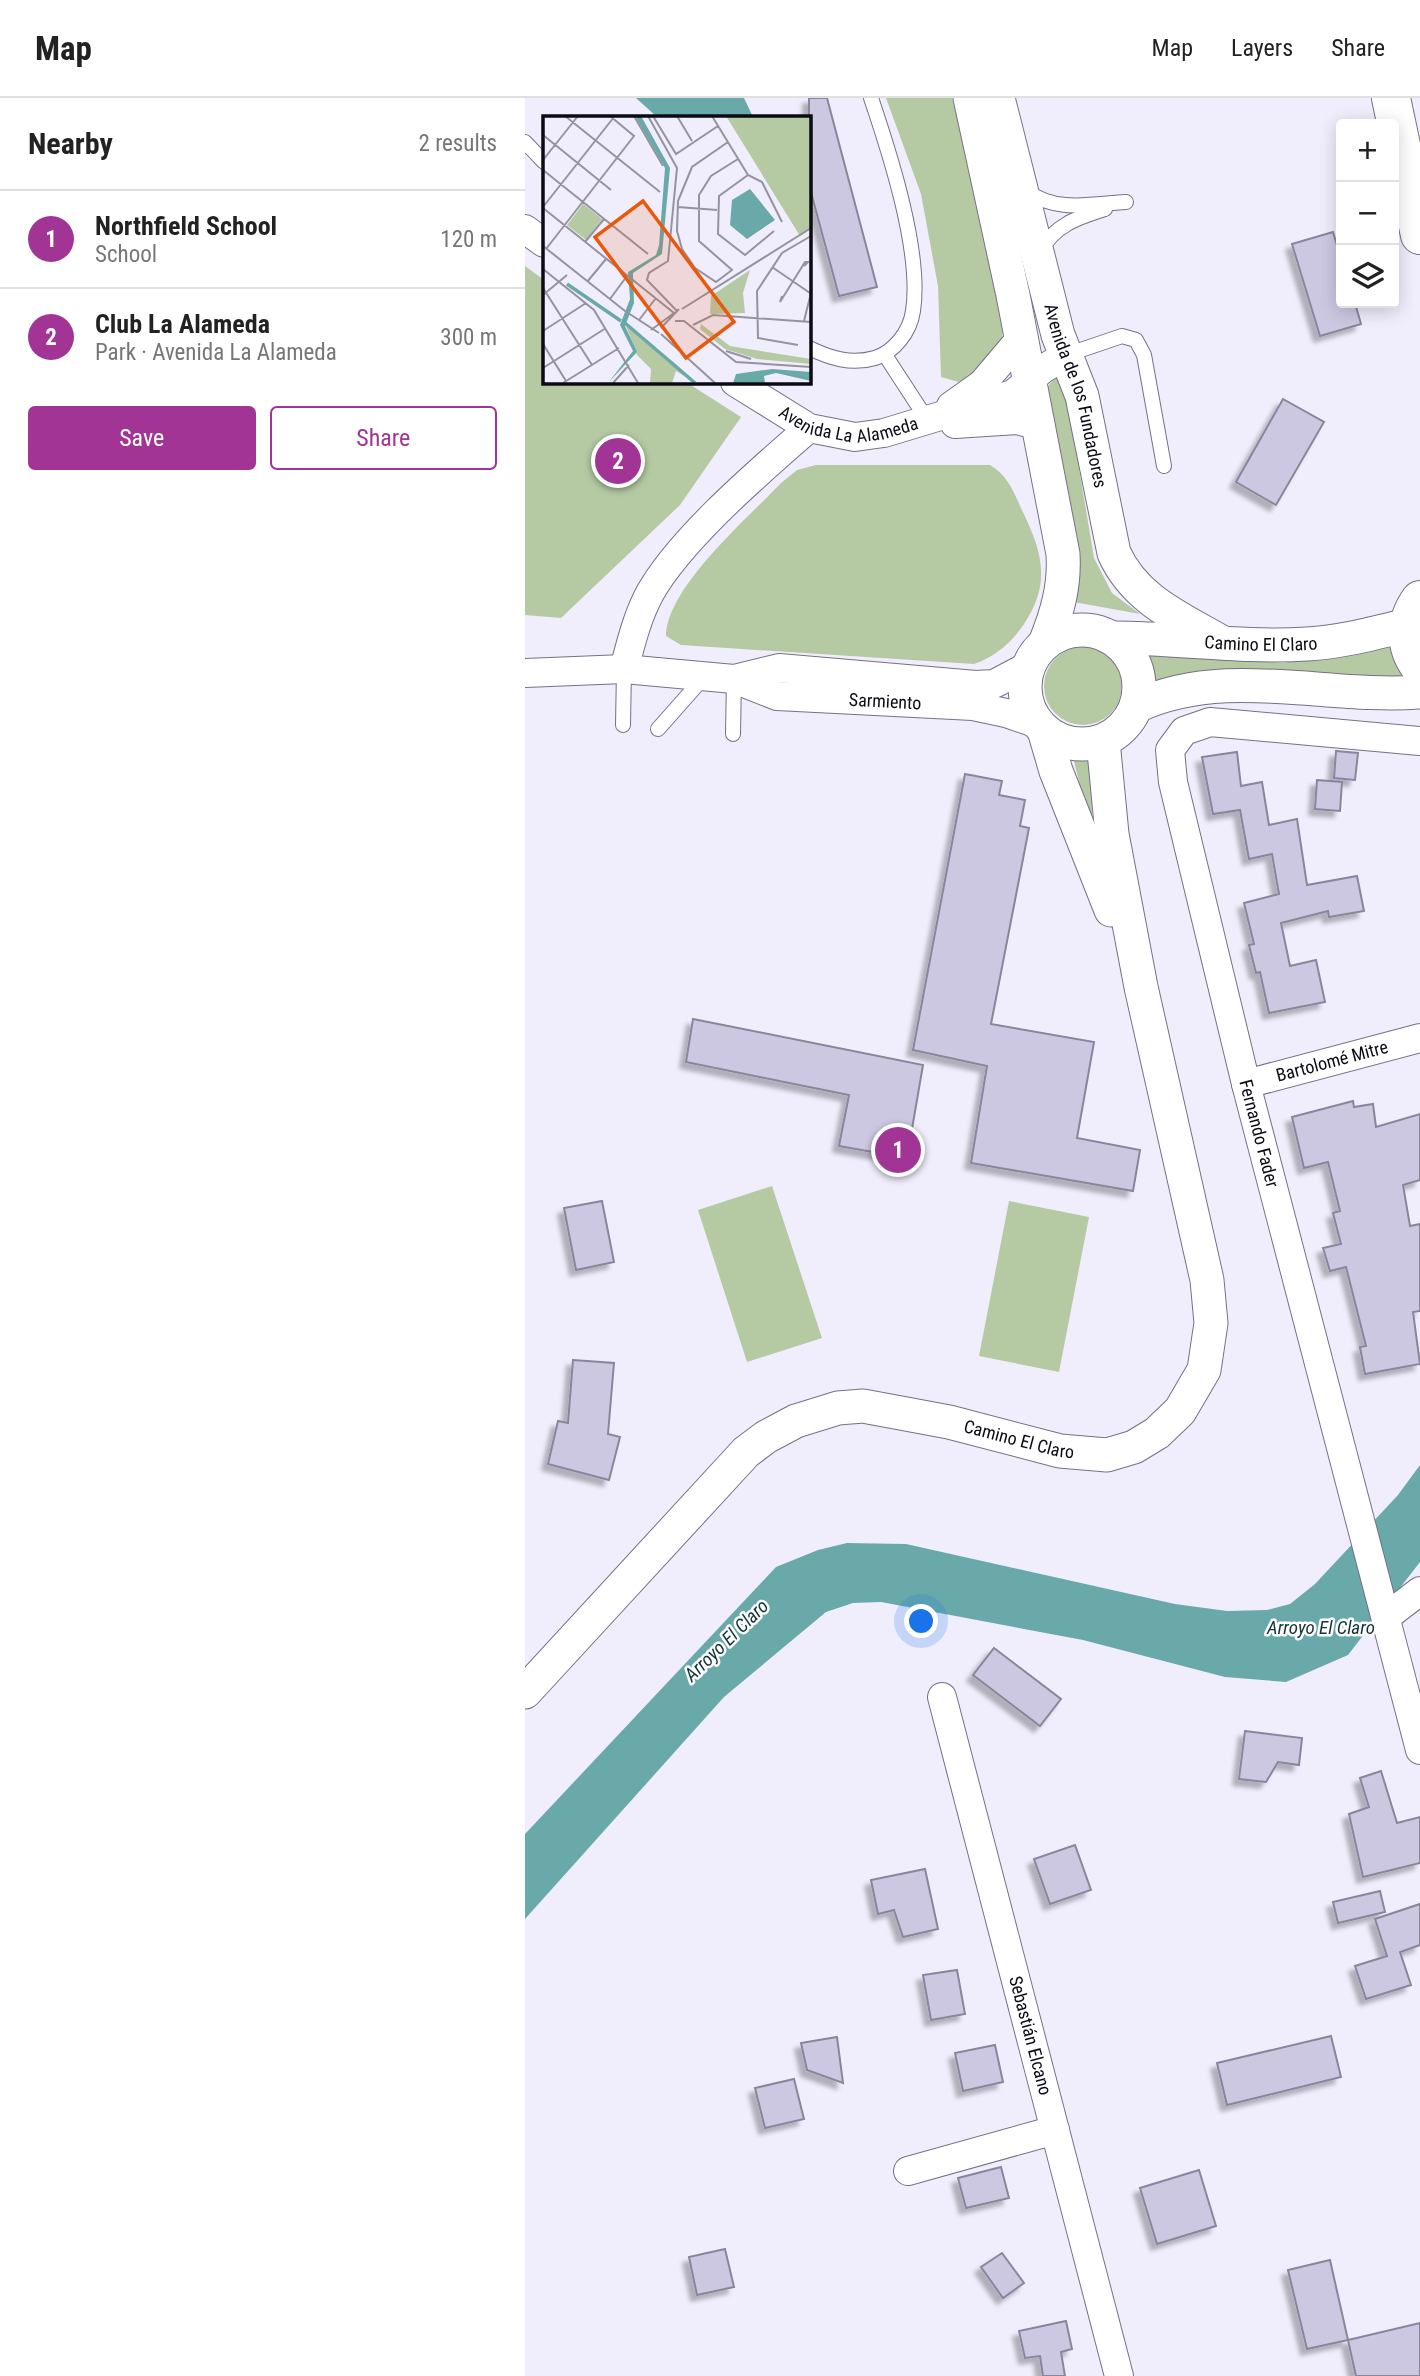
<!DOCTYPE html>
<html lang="en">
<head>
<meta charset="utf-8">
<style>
  :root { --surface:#fff; --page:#f6f6f6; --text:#222; --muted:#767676; --line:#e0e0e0; --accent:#a13494 }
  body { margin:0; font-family:"Roboto Condensed",sans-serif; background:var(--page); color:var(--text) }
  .controls { position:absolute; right:21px; top:21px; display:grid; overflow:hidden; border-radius:7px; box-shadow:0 4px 18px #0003 }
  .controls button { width:63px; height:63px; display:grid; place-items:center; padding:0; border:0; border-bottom:2px solid var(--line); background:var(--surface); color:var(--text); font:35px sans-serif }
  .you { position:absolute; left:397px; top:1524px; width:24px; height:24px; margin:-18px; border:5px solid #fff; border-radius:50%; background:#1a73e8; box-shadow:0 0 0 10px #1a73e833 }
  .badge { display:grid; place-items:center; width:46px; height:46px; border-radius:50%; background:var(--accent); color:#fff; font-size:23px; font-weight:700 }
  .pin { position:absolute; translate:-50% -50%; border:4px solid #fff; box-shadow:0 2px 7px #0006 }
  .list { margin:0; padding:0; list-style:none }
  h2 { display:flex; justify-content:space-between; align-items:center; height:91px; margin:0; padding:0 28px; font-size:30px }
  h2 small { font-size:23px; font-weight:400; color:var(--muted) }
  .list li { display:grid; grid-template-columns:46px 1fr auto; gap:21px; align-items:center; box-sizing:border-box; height:98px; padding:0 28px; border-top:2px solid var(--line) }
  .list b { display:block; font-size:26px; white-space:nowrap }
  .list p { margin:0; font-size:23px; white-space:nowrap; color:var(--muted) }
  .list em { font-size:23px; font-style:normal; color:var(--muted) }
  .actions { display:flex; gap:14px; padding:21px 28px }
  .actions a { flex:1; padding:16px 0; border:2px solid var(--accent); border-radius:7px; text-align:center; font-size:24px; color:var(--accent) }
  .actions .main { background:var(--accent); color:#fff }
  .icon { flex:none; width:38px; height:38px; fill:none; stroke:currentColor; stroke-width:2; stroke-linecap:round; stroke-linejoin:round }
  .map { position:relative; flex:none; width:895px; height:2278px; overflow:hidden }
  header { display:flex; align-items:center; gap:42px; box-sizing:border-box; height:98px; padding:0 35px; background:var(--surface); border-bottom:2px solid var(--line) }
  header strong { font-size:33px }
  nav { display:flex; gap:38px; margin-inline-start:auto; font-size:24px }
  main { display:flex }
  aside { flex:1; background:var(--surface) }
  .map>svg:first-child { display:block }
</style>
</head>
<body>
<header>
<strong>Map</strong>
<nav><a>Map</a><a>Layers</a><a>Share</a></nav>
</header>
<main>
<aside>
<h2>Nearby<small>2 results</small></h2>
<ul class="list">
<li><span class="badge">1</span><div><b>Northfield School</b><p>School</p></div><em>120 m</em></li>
<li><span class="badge">2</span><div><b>Club La Alameda</b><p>Park · Avenida La Alameda</p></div><em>300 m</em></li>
</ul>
<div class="actions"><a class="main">Save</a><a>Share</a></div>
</aside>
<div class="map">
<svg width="895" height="2278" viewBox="0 0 895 2278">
  <defs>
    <filter id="shadow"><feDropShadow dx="-6" dy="6" stdDeviation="2" flood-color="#0004"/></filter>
  </defs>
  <rect width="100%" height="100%" fill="#f0eefd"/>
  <!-- green -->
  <g fill="#b5caa3">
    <path d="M 361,0 L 427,0 C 440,50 488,202 476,245 C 471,261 449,278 434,284 L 416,279 L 413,188 L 396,96 Z"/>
    <path d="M 0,168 L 19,182 L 19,284 L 161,284 L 216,319 L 155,407 L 36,520 L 0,517 Z"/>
    <path d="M 538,274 L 569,460 L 587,495 L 615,516 L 543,503 L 522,290 L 533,275 Z"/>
    <path d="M 291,367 L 465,367 C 482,377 488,392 496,410 C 517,453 527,484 499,526 C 486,545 471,558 449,566 L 156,547 L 141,538 C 142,489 223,420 256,385 L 272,372 Z"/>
    <path d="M 870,542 L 877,581 L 628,586 L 621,556 L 759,565 Z"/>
    <circle cx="558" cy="588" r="39"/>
    <path d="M 566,658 L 567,716 L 562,716 L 548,659 Z"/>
    <path d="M 247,1088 L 297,1240 L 222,1264 L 173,1112 Z"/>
    <path d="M 484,1103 L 564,1119 L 534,1274 L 454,1258 Z"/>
  </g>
  <!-- water -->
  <g fill="#69a9a9">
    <path d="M 111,0 L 219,0 L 228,19 L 132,19 Z"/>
    <path d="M 895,1367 L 895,1464 L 823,1557 L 761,1584 L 700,1579 L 558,1542 L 356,1504 L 328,1505 L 301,1514 L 199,1599 L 0,1821 L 0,1736 L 251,1469 L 293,1452 L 322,1445 L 381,1446 L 650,1506 L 702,1513 L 742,1512 L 765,1506 L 790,1486 L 873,1397 Z"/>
  </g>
  <!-- building -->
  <g fill="#ccc8e1" stroke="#89869c" stroke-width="2" filter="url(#shadow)">
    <path d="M 284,0 L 302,0 L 352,189 L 314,198 L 284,87 Z"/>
    <path d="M 808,134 L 816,160 L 816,205 L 830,205 L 836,226 L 795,238 L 767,146 Z"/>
    <path d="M 758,301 L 799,324 L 751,407 L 711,384 Z"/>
    <path d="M 811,653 L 833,655 L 830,682 L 809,680 Z"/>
    <path d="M 712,654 L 716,688 L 737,684 L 744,727 L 772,721 L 782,787 L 832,778 L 839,813 L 804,819 L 803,813 L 756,825 L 765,868 L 791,862 L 800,904 L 744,915 L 735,874 L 731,875 L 724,847 L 729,846 L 719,805 L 754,796 L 747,756 L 724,761 L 715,712 L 688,716 L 677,659 Z"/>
    <path d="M 440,676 L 477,683 L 474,697 L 500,702 L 495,728 L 504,730 L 466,926 L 569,944 L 552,1040 L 615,1052 L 608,1093 L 446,1065 L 462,968 L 388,952 Z"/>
    <path d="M 792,682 L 817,684 L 815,713 L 790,711 Z"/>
    <path d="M 168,921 L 398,967 L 382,1060 L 314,1048 L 324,997 L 161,964 Z"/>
    <path d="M 828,1003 L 829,1009 L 848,1006 L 851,1029 L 895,1016 L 895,1082 L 878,1087 L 885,1128 L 895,1126 L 895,1213 L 888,1214 L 895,1266 L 840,1276 L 835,1249 L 841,1248 L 821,1169 L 805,1173 L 798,1150 L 816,1146 L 808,1115 L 815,1113 L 803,1064 L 779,1070 L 767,1019 Z"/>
    <path d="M 77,1103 L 89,1164 L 51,1172 L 39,1110 Z"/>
    <path d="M 48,1262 L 89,1265 L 83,1336 L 95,1339 L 84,1382 L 23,1366 L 33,1323 L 43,1325 Z"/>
    <path d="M 469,1550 L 536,1601 L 515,1628 L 448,1577 Z"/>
    <path d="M 720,1633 L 777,1640 L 774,1667 L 753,1664 L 741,1684 L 714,1681 Z"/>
    <path d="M 856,1673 L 872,1725 L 895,1719 L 895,1765 L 838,1779 L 824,1716 L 844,1709 L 835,1680 Z"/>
    <path d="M 550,1747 L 566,1792 L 525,1806 L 509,1761 Z"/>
    <path d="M 400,1771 L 413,1831 L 378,1839 L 369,1812 L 353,1816 L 346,1782 Z"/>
    <path d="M 855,1793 L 860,1814 L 813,1825 L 808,1804 Z"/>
    <path d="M 895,1806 L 895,1847 L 875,1854 L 886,1887 L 841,1901 L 830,1868 L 862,1858 L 850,1821 Z"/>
    <path d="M 432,1872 L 440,1916 L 406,1922 L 398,1877 Z"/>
    <path d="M 806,1938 L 816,1979 L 702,2007 L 692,1965 Z"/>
    <path d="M 312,1939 L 318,1985 L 282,1972 L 276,1945 Z"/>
    <path d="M 470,1947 L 478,1984 L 438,1993 L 430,1955 Z"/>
    <path d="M 269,1981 L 279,2021 L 240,2030 L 230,1990 Z"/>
    <path d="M 476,2069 L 484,2100 L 441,2110 L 433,2080 Z"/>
    <path d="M 674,2072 L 691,2128 L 632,2146 L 615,2090 Z"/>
    <path d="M 200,2151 L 209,2189 L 172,2197 L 164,2159 Z"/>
    <path d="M 477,2155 L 499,2185 L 478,2200 L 456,2169 Z"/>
    <path d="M 805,2162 L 823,2242 L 782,2251 L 763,2172 Z"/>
    <path d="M 541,2223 L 547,2251 L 536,2254 L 540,2278 L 518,2278 L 515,2258 L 500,2260 L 494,2233 Z"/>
    <path d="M 895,2225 L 895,2278 L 831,2278 L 823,2242 Z"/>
  </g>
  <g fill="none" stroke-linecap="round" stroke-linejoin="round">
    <defs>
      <g id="service">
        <path d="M 0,44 L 19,64"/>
        <path d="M 502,93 C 531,115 567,106 601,104"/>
        <path d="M 515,154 C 529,127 552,120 580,111"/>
        <path d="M 284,250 C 305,260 326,267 350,260 C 369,254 385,234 388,213 C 397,155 365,56 346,0"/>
        <path d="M 360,257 L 403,323"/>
        <path d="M 541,257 L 597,238 L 611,242 L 619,257 L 639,368"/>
        <path d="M 98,627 L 99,571"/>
        <path d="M 133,631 L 179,579"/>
        <path d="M 208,636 L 209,581"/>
      </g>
      <g id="minor">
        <path d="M 0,131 L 19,145"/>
        <path id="s1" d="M 210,284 L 284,330 L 330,339 L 359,335 L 488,296 L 518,271 L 541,257"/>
        <path d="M 426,308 L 457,286 L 496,240"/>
        <path d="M 430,326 L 492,322 L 514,328"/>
        <path d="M 99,571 C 106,545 112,519 125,495 C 156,440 235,373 284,330"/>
        <path id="s2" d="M 0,575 L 99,571 L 209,581 L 252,598 L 448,608 L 481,615 L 513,626"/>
        <path d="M 209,581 L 254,570 L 451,587 L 469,586 L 503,568"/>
        <path id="s3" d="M 895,643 L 685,624 L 659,633 L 645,652 L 648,684 L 721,986 L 895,1652"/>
        <path id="s4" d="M 721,986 L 895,940"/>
        <path d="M 861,1519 L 895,1493"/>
        <path id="s5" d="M 417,1599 L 594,2278"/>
        <path d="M 383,2073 L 530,2032"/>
      </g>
      <g id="tertiary">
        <path d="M 445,0 L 488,197 L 538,456 C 540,488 532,516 520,545"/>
        <path id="s6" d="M 473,0 L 533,237 L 557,298 L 589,455 C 610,502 655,520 698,545"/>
        <circle cx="557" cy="589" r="57"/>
        <path id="s7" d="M 589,540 C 653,540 718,550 782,546 C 817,544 850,535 883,527"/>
        <path d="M 612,608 C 700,567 802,601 895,594"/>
        <path d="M 519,632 L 531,673 L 586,812"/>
        <path id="s8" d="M 0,1594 L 221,1354 L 241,1339 L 271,1323 L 313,1310 L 338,1308 L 424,1324 L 535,1353 L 582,1357 L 609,1349 L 632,1335 L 655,1313 L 679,1272 L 686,1225 L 682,1182 L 616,889 L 587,736 L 578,643"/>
      </g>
      <g id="secondary">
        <path d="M 866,0 L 895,137"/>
        <path d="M 895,502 C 880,523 879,548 895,569"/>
      </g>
    </defs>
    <!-- service casing -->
    <use href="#service" stroke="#747187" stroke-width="16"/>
    <!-- minor casing -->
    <use href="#minor" stroke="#747187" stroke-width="30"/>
    <!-- tertiary casing -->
    <use href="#tertiary" stroke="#747187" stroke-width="35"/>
    <!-- secondary casing -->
    <use href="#secondary" stroke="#747187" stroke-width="40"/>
    <!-- service -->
    <use href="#service" stroke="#fff" stroke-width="14"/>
    <!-- minor -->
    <use href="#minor" stroke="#fff" stroke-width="28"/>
    <!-- tertiary -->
    <use href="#tertiary" stroke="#fff" stroke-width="33"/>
    <!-- secondary -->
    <use href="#secondary" stroke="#fff" stroke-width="38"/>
  </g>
  <g text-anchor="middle" stroke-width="5" stroke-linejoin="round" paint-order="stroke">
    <!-- street labels -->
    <g font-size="18" fill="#0c0b13" stroke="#fdfdfd">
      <text dy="6" stroke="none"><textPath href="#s6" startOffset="308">Avenida de los Fundadores</textPath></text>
      <text dy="6" stroke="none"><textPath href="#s1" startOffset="126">Avenida La Alameda</textPath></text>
      <text dy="6" stroke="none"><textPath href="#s7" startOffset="147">Camino El Claro</textPath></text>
      <text dy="6" stroke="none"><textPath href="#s2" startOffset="364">Sarmiento</textPath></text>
      <text dy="6" stroke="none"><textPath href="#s4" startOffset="89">Bartolomé Mitre</textPath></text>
      <text dy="6" stroke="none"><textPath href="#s3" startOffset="656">Fernando Fader</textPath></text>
      <text dy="6" stroke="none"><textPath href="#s8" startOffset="614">Camino El Claro</textPath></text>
      <text dy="6" stroke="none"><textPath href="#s5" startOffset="350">Sebastián Elcano</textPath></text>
    </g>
    <!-- water labels -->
    <g font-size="19" font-style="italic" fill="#133434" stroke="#fdfdfd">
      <text x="796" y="1536">Arroyo El Claro</text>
      <text transform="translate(201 1542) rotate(-44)" y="7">Arroyo El Claro</text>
    </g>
  </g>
  <!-- overview -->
  <g transform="translate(18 18)">
    <rect width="268" height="268" fill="#f0eefd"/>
    <path d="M 183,0 L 268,0 L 268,113 L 257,120 ZM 40,88 L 59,103 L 43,124 L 24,109 ZM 207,154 L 200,177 L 202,197 L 167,198 L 168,180 ZM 82,207 L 135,250 L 153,267 L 133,255 L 129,267 L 107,267 L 108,253 L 94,239 ZM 158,208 L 187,230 L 268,243 L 268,248 L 214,243 L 182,233 L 157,213 Z" fill="#b5caa3"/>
    <path d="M 92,0 L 98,0 L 127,52 L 119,138 L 90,157 L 91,187 L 82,210 L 94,236 L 65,267 L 90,235 L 77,209 L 87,183 L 85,156 L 113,139 L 116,129 L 122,52 ZM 207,73 L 232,104 L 204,123 L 187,109 L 189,84 ZM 229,253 L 268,256 L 268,265 L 233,257 L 221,260 L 222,267 L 190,267 L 193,258 Z" fill="#69a9a9"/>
    <path fill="none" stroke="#69a9a9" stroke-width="3.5" d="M 24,168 L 78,205M 82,207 L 152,267"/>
    <path fill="none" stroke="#95939f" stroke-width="2" d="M 22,0 L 117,76M 91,0 L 120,50M 105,0 L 134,52 L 125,145 L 106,157 L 104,164 L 134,195M 110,0 L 133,38 L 175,10M 134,0 L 149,25M 169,0 L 205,59 L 219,66 L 239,106M 0,19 L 68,74M 185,26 L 149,51 L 135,85 L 134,115 L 139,133 L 152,152 L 173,166 L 189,154 L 156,125 L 156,79 L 168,60 L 195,43M 0,44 L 35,0M 0,54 L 105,138M 205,59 L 176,80 L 175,118 L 202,139 L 231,115M 0,91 L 71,1M 135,91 L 174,94M 0,92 L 131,197 L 108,214M 42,126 L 61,103M 0,130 L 82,195 L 116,217M 3,133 L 91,20 L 67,0M 229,151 L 267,177M 0,153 L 51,194 L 95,267M 44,166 L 63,143M 0,172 L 49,249M 0,179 L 24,159M 239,180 L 237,186 L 262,146 L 265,146 L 261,150M 67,183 L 84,160M 139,193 L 268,112M 96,204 L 113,182M 132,205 L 141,205 L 193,246 L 268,251M 261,205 L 268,177M 150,209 L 170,199 L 268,206M 118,212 L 136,193M 0,215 L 43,187M 118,218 L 172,267M 0,228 L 23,265M 249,228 L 255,229 L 215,222 L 214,175 L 239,137 L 268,120M 183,235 L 208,243M 0,252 L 63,212M 20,267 L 76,232M 70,267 L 86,249"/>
    <path fill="#e8590c" fill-opacity="0.15" stroke="#e8590c" stroke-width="3.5" d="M 100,85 L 191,206 L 143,242 L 52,121 Z"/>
    <rect width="268" height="268" fill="none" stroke="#0c0b13" stroke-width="3.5"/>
  </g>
</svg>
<div class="controls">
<button>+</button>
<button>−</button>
<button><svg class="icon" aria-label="layers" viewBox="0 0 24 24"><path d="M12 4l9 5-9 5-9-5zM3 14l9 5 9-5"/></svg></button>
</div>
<div class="you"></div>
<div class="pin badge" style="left:373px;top:1052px">1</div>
<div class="pin badge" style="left:93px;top:363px">2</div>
</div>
</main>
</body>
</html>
